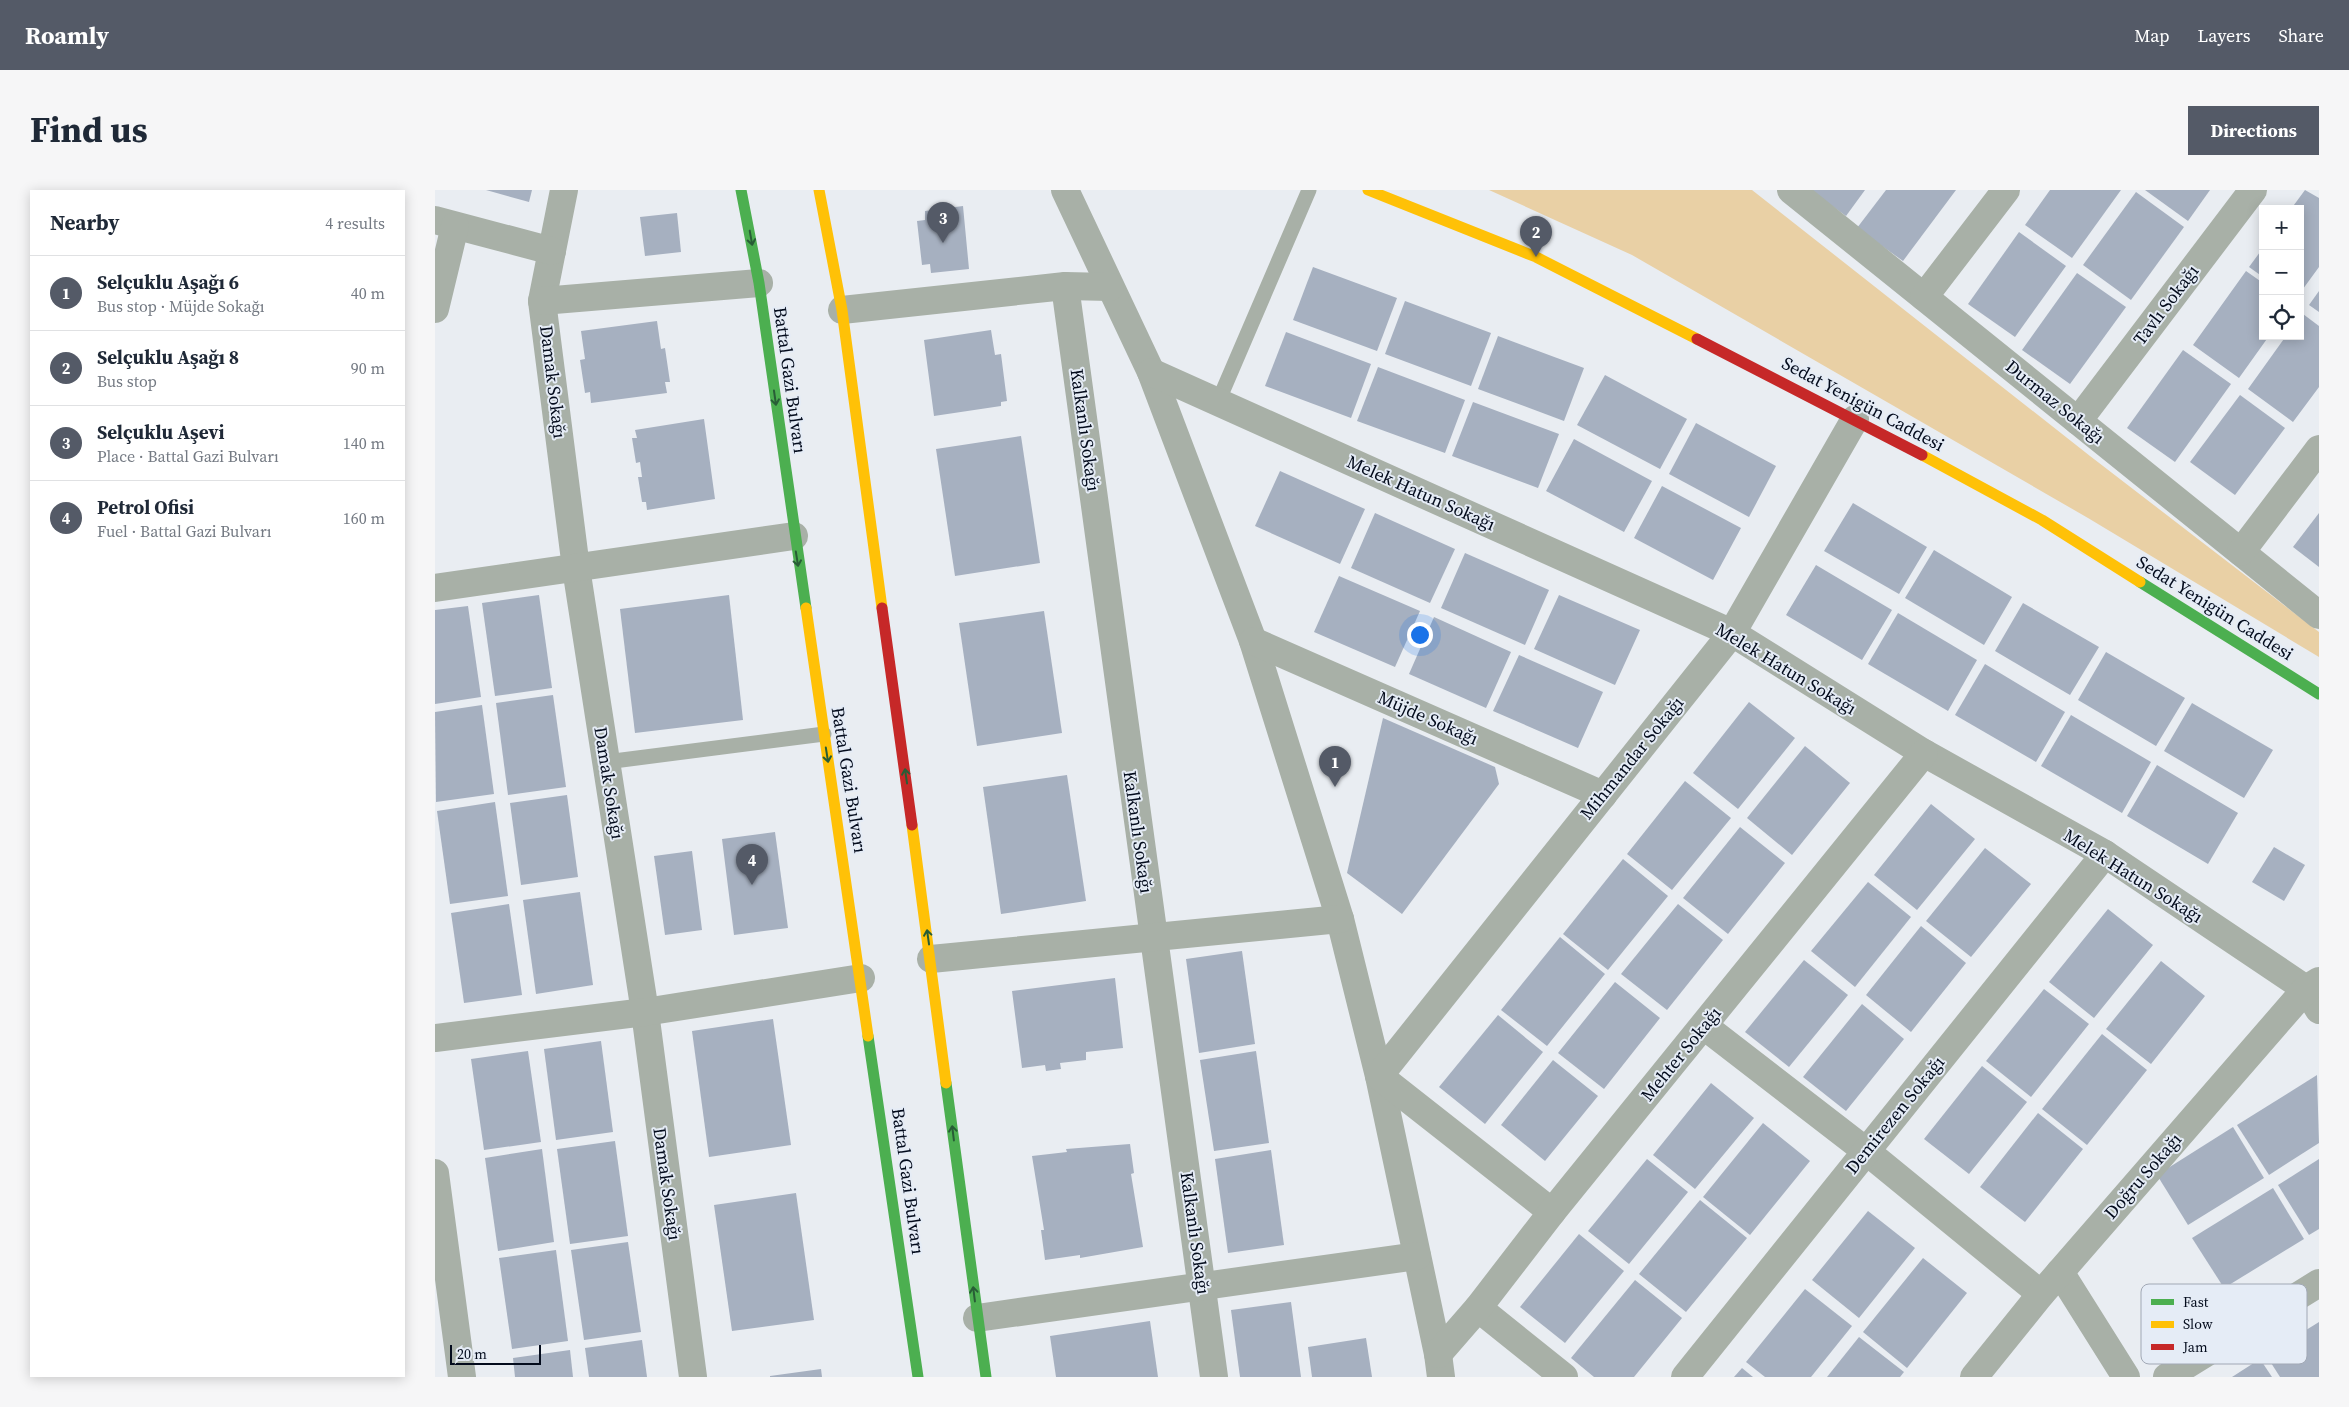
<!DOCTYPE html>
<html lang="en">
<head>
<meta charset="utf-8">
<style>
  :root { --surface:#fff; --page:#f6f6f7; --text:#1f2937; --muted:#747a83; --line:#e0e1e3; --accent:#545a67 }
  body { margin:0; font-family:"Source Serif 4",serif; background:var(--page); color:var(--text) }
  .controls { position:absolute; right:15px; top:15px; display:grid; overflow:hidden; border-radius:0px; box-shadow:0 2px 12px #0003 }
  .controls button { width:45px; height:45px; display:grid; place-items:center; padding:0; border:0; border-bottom:1px solid var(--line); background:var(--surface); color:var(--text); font:25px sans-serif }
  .scale { position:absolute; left:15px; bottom:12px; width:91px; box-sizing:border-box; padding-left:5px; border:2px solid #030b1c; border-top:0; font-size:14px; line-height:18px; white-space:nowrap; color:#030b1c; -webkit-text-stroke:4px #e5ecf6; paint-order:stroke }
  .you { position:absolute; left:984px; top:444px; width:18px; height:18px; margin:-12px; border:4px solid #fff; border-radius:50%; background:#1a73e8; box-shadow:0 0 0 8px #1a73e833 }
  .badge { display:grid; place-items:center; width:32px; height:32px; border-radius:50%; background:var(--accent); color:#fff; font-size:16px; font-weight:700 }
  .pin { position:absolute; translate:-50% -41px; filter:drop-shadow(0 1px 2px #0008) }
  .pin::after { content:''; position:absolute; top:26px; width:18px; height:15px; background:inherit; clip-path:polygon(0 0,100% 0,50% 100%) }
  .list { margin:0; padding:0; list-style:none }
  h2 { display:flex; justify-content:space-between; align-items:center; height:65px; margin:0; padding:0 20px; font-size:21px }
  h2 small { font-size:16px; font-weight:400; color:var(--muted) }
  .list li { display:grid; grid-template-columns:32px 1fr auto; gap:15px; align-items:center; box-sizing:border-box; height:75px; padding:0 20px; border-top:1px solid var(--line) }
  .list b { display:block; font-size:19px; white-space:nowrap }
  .list p { margin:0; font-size:16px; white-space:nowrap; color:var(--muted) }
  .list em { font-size:16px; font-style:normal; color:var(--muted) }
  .icon { flex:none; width:28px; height:28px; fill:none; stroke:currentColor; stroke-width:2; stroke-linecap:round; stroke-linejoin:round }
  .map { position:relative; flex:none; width:1884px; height:1187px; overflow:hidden; border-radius:0px }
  header { display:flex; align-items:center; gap:30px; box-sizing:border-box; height:70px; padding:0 25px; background:var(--accent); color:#fff }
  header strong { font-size:24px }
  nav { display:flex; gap:28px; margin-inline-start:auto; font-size:18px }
  .intro { display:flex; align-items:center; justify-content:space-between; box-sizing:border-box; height:120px; padding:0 30px }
  h1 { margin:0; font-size:35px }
  .button { padding:12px 22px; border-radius:0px; background:var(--accent); color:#fff; font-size:18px; font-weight:700 }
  main { display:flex; gap:30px; padding:0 30px }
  aside { flex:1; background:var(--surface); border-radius:0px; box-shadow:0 2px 12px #0003 }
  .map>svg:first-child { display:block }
</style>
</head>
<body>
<header>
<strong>Roamly</strong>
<nav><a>Map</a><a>Layers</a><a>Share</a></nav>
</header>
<div class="intro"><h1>Find us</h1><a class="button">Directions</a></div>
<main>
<aside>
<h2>Nearby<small>4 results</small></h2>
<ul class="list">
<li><span class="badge">1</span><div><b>Selçuklu Aşağı 6</b><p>Bus stop · Müjde Sokağı</p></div><em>40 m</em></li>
<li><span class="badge">2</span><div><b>Selçuklu Aşağı 8</b><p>Bus stop</p></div><em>90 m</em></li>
<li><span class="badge">3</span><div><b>Selçuklu Aşevi</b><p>Place · Battal Gazi Bulvarı</p></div><em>140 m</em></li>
<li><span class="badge">4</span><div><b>Petrol Ofisi</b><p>Fuel · Battal Gazi Bulvarı</p></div><em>160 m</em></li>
</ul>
</aside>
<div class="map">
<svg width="1884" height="1187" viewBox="0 0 1884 1187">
  <rect width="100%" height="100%" fill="#e9edf2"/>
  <!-- green -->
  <path fill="#e9d0a5" d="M 1054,0 L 1317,0 L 1655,266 L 1884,442 L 1884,467 L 1653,328 L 1197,65 Z"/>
  <!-- building -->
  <g fill="#a6b0c0">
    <path d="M 51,0 L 97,0 L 94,12 Z"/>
    <path d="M 1375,0 L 1430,0 L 1411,26 Z"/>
    <path d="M 1451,0 L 1521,0 L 1468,71 L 1422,38 Z"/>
    <path d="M 1615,0 L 1686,0 L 1637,68 L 1590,35 Z"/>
    <path d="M 1710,0 L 1775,0 L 1753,31 Z"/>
    <path d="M 1870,0 L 1884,8 L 1884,77 L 1865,103 L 1865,19 L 1856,19 Z"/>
    <path d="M 1701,2 L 1749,37 L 1696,110 L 1648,75 Z"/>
    <path d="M 528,16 L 534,79 L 496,83 L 495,74 L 487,75 L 482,31 L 490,30 L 490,21 Z"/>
    <path d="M 242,23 L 246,62 L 210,66 L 205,27 Z"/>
    <path d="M 1584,42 L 1631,76 L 1580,147 L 1533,114 Z"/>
    <path d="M 1828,58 L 1828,87 L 1814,77 Z"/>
    <path d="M 878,77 L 962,108 L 942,161 L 858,130 Z"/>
    <path d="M 1811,81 L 1828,93 L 1828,146 L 1834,146 L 1804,188 L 1758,155 Z"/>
    <path d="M 1642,83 L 1691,117 L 1635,194 L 1587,160 Z"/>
    <path d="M 1884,101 L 1884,122 L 1874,115 Z"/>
    <path d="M 970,111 L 1056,143 L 1036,196 L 950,164 Z"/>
    <path d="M 1868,124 L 1884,136 L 1884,197 L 1858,232 L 1813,199 L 1851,146 L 1865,146 L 1865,127 Z"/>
    <path d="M 222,131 L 226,159 L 230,158 L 235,192 L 230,192 L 232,203 L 156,213 L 155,202 L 150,203 L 145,170 L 150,169 L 146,141 Z"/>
    <path d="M 556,140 L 560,165 L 566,164 L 572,211 L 566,212 L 566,216 L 499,226 L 489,150 Z"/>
    <path d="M 851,142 L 936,174 L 916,228 L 830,196 Z"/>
    <path d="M 1063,146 L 1149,178 L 1129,231 L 1043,199 Z"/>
    <path d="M 1748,160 L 1796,194 L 1740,272 L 1692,238 Z"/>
    <path d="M 943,177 L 1030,210 L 1010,263 L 922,231 Z"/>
    <path d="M 1170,185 L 1252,229 L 1225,279 L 1142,235 Z"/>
    <path d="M 1805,205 L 1850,238 L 1800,305 L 1755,272 Z"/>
    <path d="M 1038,212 L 1124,244 L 1103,298 L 1017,266 Z"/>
    <path d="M 269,229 L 280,309 L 212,320 L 211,312 L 207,312 L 203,287 L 207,287 L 205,272 L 201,273 L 197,248 L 202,248 L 200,240 Z"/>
    <path d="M 1261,233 L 1341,276 L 1314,327 L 1234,284 Z"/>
    <path d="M 586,246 L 605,373 L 520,386 L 501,259 Z"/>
    <path d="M 1139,249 L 1217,291 L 1189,342 L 1111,301 Z"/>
    <path d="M 845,281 L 930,319 L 905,374 L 820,336 Z"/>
    <path d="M 1227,296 L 1306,338 L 1278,390 L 1199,348 Z"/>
    <path d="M 1418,313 L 1492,357 L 1464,404 L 1389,361 Z"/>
    <path d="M 940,323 L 1020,359 L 995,413 L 916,378 Z"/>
    <path d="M 1884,323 L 1884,377 L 1858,357 Z"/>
    <path d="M 1499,360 L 1577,407 L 1549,455 L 1470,408 Z"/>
    <path d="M 1030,363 L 1114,400 L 1090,455 L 1006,418 Z"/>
    <path d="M 1381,375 L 1457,420 L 1427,470 L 1351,425 Z"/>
    <path d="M 904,386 L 985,421 L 960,477 L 879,442 Z"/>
    <path d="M 104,405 L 117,498 L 60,506 L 47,413 Z"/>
    <path d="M 294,405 L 308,530 L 200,543 L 185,419 Z"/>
    <path d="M 1124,405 L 1205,440 L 1180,495 L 1099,459 Z"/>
    <path d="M 1588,413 L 1664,457 L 1635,505 L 1560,461 Z"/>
    <path d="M 33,416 L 46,507 L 0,514 L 0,420 Z"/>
    <path d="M 609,421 L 627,543 L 542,556 L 524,433 Z"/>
    <path d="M 1463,423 L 1542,470 L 1513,521 L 1433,474 Z"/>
    <path d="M 999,427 L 1076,462 L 1051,518 L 974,484 Z"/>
    <path d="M 1671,462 L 1750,508 L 1721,556 L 1643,510 Z"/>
    <path d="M 1084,465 L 1168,502 L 1143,558 L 1058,521 Z"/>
    <path d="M 1550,474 L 1630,522 L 1601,572 L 1520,525 Z"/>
    <path d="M 118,505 L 131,597 L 73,605 L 61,513 Z"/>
    <path d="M 1314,512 L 1360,548 L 1303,619 L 1258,583 Z"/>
    <path d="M 1757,513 L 1838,560 L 1809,608 L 1729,561 Z"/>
    <path d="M 47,515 L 59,604 L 1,612 L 0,522 Z"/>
    <path d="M 1636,525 L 1716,572 L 1687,623 L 1606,576 Z"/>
    <path d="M 948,528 L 1060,577 L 1064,594 L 967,724 L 912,683 Z"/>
    <path d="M 1370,556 L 1415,593 L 1357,665 L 1312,628 Z"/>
    <path d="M 1722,575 L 1803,623 L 1773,674 L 1692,626 Z"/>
    <path d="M 632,585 L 651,711 L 566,724 L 548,597 Z"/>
    <path d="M 1250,591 L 1296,628 L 1237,700 L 1192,664 Z"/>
    <path d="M 132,605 L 143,687 L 86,695 L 75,613 Z"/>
    <path d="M 60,612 L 73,706 L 15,714 L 2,621 Z"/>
    <path d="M 1496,614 L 1540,649 L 1482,720 L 1439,685 Z"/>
    <path d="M 1305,637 L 1350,673 L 1293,744 L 1248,708 Z"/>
    <path d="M 340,642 L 353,738 L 299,745 L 287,649 Z"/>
    <path d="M 1839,657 L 1870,675 L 1849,711 L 1817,692 Z"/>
    <path d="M 1550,658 L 1596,694 L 1536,767 L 1491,731 Z"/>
    <path d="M 257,661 L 267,740 L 230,745 L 219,666 Z"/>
    <path d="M 1188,669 L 1233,706 L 1173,780 L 1128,744 Z"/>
    <path d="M 1433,692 L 1476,727 L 1420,797 L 1376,761 Z"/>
    <path d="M 145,702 L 158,795 L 101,804 L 88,710 Z"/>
    <path d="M 74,714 L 87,805 L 29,813 L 16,723 Z"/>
    <path d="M 1243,714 L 1288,750 L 1232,820 L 1186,784 Z"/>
    <path d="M 1673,719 L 1718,755 L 1659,828 L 1614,792 Z"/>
    <path d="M 1486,736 L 1531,773 L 1476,842 L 1431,805 Z"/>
    <path d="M 1125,747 L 1170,784 L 1112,856 L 1066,820 Z"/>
    <path d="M 807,761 L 820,854 L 764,863 L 751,769 Z"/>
    <path d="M 1369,770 L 1413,805 L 1354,877 L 1310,842 Z"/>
    <path d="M 1726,771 L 1770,806 L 1716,874 L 1671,839 Z"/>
    <path d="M 680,788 L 688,858 L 651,862 L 651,870 L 625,873 L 626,879 L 611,881 L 610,875 L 587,878 L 577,801 Z"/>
    <path d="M 1180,792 L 1225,828 L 1169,899 L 1123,863 Z"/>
    <path d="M 1609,799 L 1654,834 L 1596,907 L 1551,871 Z"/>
    <path d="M 1427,814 L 1469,849 L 1411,921 L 1368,887 Z"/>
    <path d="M 1063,825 L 1108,862 L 1050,934 L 1004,897 Z"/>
    <path d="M 338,829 L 356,955 L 274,967 L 257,841 Z"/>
    <path d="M 1667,844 L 1712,880 L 1652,955 L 1607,919 Z"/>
    <path d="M 166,851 L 178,942 L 121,950 L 109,859 Z"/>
    <path d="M 93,861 L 106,952 L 49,960 L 36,869 Z"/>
    <path d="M 821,861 L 834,953 L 779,961 L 765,870 Z"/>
    <path d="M 1118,870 L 1163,906 L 1110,971 L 1066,935 Z"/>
    <path d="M 1547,876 L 1592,912 L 1534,984 L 1489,949 Z"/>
    <path d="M 1882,885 L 1884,953 L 1834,985 L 1802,935 Z"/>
    <path d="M 1276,893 L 1319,928 L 1260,999 L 1218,965 Z"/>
    <path d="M 1603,923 L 1648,959 L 1590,1032 L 1545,997 Z"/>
    <path d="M 1328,933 L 1375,971 L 1315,1045 L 1268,1007 Z"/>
    <path d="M 1798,937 L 1829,988 L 1753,1035 L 1722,985 Z"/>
    <path d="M 180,951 L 193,1046 L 135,1054 L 122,959 Z"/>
    <path d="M 695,954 L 699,983 L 696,984 L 708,1057 L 645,1068 L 645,1065 L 610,1070 L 606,1040 L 609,1040 L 597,966 L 632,962 L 631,959 Z"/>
    <path d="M 107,959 L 119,1052 L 63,1061 L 50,968 Z"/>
    <path d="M 836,960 L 849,1055 L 793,1063 L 780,969 Z"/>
    <path d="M 1212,969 L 1253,1002 L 1194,1074 L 1153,1041 Z"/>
    <path d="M 1884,969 L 1884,1039 L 1874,1045 L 1843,995 Z"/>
    <path d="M 1838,998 L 1869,1049 L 1789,1098 L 1757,1048 Z"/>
    <path d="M 361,1003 L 379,1130 L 297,1141 L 279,1015 Z"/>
    <path d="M 1265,1010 L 1312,1048 L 1251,1122 L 1204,1084 Z"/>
    <path d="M 1433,1021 L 1480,1058 L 1424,1128 L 1377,1090 Z"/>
    <path d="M 1144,1044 L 1189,1081 L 1130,1153 L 1085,1117 Z"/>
    <path d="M 193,1052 L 206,1142 L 149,1150 L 136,1060 Z"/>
    <path d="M 121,1060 L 133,1151 L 77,1159 L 64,1068 Z"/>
    <path d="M 1488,1068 L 1532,1103 L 1472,1178 L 1428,1142 Z"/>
    <path d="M 1200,1090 L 1247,1128 L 1199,1187 L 1159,1187 L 1136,1168 Z"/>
    <path d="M 1370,1099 L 1417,1136 L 1376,1187 L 1330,1187 L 1311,1172 Z"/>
    <path d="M 856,1112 L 866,1187 L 805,1187 L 796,1120 Z"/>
    <path d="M 715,1131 L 723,1187 L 621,1187 L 615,1146 Z"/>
    <path d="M 1884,1132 L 1884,1187 L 1845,1187 L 1831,1165 Z"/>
    <path d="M 1424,1147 L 1469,1182 L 1465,1187 L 1392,1187 Z"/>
    <path d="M 931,1148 L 937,1187 L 877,1187 L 873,1157 Z"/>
    <path d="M 207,1150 L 212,1187 L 154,1187 L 150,1158 Z"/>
    <path d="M 135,1160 L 138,1187 L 80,1187 L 78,1168 Z"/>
    <path d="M 1825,1169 L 1837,1187 L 1797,1187 Z"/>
    <path d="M 1307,1178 L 1318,1187 L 1299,1187 Z"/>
    <path d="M 386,1179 L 387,1187 L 335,1187 L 335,1186 Z"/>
  </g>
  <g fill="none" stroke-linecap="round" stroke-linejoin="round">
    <!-- lane -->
    <g stroke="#a8b0a7" stroke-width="15">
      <path d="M 783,212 L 874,0"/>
      <path d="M 171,572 L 389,544"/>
    </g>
    <!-- street -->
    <g stroke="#a8b0a7" stroke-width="28">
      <path d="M 129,0 L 107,111 L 141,378 L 210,822 L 258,1187"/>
      <path d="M 630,0 L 716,182 L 818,451 L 905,729 L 944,886 L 1003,1164 L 1006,1187"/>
      <path d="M 1356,0 L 1884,425"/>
      <path d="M 0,30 L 117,61"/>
      <path d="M 630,96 L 779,1187"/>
      <path d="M 1489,107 L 1571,0"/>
      <path d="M 107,111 L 324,93"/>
      <path d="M 0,119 L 20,36"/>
      <path d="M 407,120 L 630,96 L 675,97"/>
      <path d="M 716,182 L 1297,443 L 1489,563 L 1670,664 L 1871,799 L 1884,820"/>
      <path d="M 1643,231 L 1818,0"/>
      <path d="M 1806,362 L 1884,259"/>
      <path d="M 0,398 L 359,346"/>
      <path d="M 818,451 L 1168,605"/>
      <path d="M 496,769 L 905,729"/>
      <path d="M 1269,836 L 1431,961 L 1606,1104"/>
      <path d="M 0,848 L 210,822 L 426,788"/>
      <path d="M 0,983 L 27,1187"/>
      <path d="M 1117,1022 L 944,886 L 1297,443 L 1420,229"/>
      <path d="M 1625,1082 L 1691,1187"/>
      <path d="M 1043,1118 L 1129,1187"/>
      <path d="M 542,1128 L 982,1066"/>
      <path d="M 1003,1164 L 1043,1118 L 1117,1022 L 1489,563"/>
      <path d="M 1250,1187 L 1670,664"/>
      <path d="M 1539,1187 L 1606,1104 L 1871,799 L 1884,791"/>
      <path d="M 1732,1187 L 1884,1093"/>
    </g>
    <!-- fast -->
    <g stroke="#4caf50" stroke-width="11">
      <path d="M 306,0 L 324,93 L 371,418"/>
      <path d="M 1705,392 L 1884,504"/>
      <path d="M 433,846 L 483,1187"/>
      <path d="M 511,893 L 551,1187"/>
    </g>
    <!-- slow -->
    <g stroke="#ffc107" stroke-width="11">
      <path d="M 384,0 L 407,120 L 447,418"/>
      <path d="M 933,0 L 1101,67 L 1262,149"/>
      <path d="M 1487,265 L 1607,330 L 1705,392"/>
      <path d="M 371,418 L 433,846"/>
      <path d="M 477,635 L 511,893"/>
    </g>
    <!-- jam -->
    <g stroke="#c62828" stroke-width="11">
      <path d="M 1262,149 L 1487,265"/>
      <path d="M 447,418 L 477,635"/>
    </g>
  </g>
  <!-- one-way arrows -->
  <defs><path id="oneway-shaft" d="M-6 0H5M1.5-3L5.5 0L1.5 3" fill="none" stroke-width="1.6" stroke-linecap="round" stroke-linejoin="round" transform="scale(1.25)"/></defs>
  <g stroke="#285d36">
    <use href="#oneway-shaft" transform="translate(316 48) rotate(80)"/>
    <use href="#oneway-shaft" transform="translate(340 208) rotate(82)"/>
    <use href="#oneway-shaft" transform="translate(362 369) rotate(81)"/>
    <use href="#oneway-shaft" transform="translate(392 565) rotate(81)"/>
    <use href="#oneway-shaft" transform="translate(471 586) rotate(-98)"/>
    <use href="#oneway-shaft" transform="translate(493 747) rotate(-98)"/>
    <use href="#oneway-shaft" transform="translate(518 943) rotate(-97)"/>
    <use href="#oneway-shaft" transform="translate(539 1104) rotate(-97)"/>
  </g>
  <g text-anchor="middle" stroke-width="4" stroke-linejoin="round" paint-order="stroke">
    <!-- street labels -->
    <g font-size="18" fill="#030b1c" stroke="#e5ecf6">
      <text transform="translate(1731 115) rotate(-53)" y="6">Tavlı Sokağı</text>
      <text transform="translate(355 190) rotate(82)" y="6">Battal Gazi Bulvarı</text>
      <text transform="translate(118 192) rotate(83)" y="6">Damak Sokağı</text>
      <text transform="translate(1620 212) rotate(39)" y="6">Durmaz Sokağı</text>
      <text transform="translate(1428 214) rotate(28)" y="6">Sedat Yenigün Caddesi</text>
      <text transform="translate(650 240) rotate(82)" y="6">Kalkanlı Sokağı</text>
      <text transform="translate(986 303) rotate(24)" y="6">Melek Hatun Sokağı</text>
      <text transform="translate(1780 418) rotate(32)" y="6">Sedat Yenigün Caddesi</text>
      <text transform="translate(1351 479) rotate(31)" y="6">Melek Hatun Sokağı</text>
      <text transform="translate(993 528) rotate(24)" y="6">Müjde Sokağı</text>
      <text transform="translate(1197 568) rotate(-51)" y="6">Mihmandar Sokağı</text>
      <text transform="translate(414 590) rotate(81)" y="6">Battal Gazi Bulvarı</text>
      <text transform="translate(174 593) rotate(81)" y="6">Damak Sokağı</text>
      <text transform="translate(703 642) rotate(82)" y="6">Kalkanlı Sokağı</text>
      <text transform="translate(1698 686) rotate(32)" y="6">Melek Hatun Sokağı</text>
      <text transform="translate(1246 864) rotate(-51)" y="6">Mehter Sokağı</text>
      <text transform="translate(1460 925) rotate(-51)" y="6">Demirezen Sokağı</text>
      <text transform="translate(1708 986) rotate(-49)" y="6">Doğru Sokağı</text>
      <text transform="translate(473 991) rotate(82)" y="6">Battal Gazi Bulvarı</text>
      <text transform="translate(232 994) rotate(82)" y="6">Damak Sokağı</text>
      <text transform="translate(760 1043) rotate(82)" y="6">Kalkanlı Sokağı</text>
    </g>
  </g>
  <!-- legend -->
  <rect x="1706" y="1094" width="166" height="80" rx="8" fill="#e5ecf6" stroke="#a1a8b5" stroke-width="1"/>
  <rect x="1716" y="1109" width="23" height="6" fill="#4caf50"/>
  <rect x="1716" y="1131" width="23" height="7" fill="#ffc107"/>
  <rect x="1716" y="1154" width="23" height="6" fill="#c62828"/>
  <g font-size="14" fill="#030b1c">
    <text x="1748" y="1117">Fast</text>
    <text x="1748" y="1139">Slow</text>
    <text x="1748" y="1162">Jam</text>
  </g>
</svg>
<div class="controls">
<button>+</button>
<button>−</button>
<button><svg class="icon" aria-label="locate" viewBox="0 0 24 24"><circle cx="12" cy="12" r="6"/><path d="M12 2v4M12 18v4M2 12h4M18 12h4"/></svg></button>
</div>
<div class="scale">20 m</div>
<div class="you"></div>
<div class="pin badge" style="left:900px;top:597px">1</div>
<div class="pin badge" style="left:1101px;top:67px">2</div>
<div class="pin badge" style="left:508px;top:53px">3</div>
<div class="pin badge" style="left:317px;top:695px">4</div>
</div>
</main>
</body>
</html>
